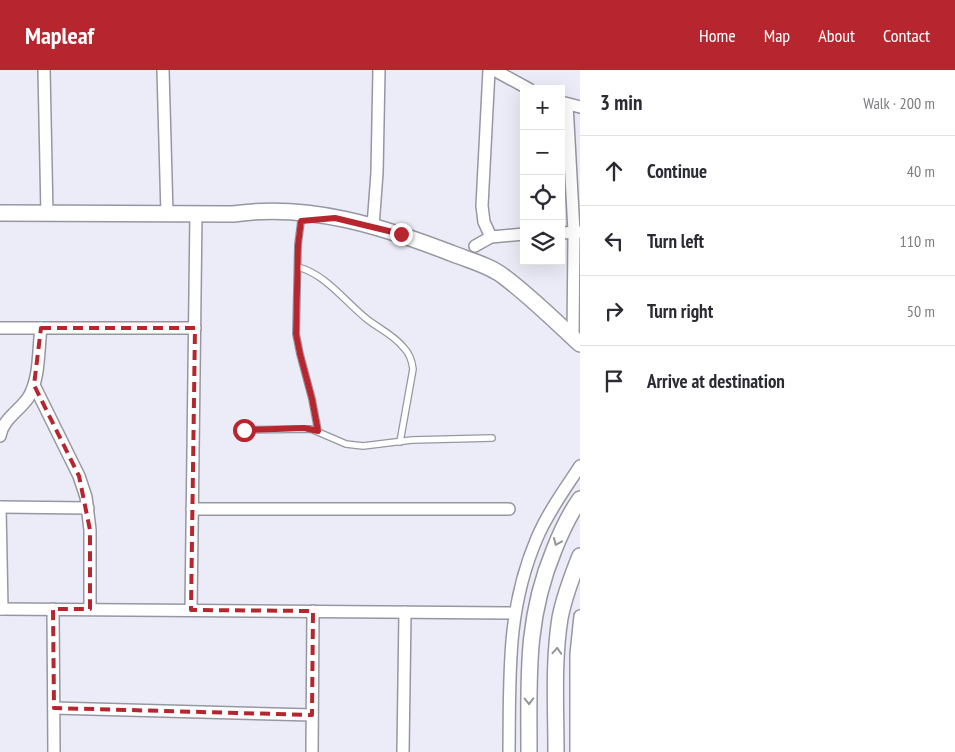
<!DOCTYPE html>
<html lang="en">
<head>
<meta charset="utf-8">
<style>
  :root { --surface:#fff; --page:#f7f7f7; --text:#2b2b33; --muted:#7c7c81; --line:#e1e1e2; --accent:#b7262e }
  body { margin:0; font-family:"PT Sans Narrow",sans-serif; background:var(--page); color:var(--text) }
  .controls { position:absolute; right:15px; top:15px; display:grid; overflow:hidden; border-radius:0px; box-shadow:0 5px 20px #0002 }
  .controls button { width:45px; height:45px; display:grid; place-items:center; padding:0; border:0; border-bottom:1px solid var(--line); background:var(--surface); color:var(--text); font:25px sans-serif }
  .stop { position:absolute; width:15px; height:15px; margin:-11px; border:4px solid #b7262e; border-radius:50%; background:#fff }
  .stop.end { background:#b7262e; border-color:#fff; box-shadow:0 1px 5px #0008 }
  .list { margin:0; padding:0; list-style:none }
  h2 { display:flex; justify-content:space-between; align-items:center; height:65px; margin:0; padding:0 20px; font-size:21px }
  h2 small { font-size:16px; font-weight:400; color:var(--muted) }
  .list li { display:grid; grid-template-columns:32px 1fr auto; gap:15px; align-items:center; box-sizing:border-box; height:70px; padding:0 20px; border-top:1px solid var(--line) }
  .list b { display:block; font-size:19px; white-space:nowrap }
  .list em { font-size:16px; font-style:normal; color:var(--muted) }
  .icon { flex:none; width:28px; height:28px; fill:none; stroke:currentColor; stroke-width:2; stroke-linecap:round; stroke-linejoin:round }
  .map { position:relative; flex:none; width:580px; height:682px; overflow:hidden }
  header { display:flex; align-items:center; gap:30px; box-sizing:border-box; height:70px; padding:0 25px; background:var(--accent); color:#fff }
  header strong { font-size:24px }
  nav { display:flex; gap:28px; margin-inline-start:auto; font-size:18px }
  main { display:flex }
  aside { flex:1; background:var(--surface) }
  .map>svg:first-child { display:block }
</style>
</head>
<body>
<header>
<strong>Mapleaf</strong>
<nav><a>Home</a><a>Map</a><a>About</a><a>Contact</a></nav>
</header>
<main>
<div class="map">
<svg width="580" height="682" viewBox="0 0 580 682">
  <rect width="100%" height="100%" fill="#ebecf7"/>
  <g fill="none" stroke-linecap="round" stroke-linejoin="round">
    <defs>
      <g id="lane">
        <path d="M 301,151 L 298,175 L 296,264 L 300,284 L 312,329 L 318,361"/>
        <path d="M 298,197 C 327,205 345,232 368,250 C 380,259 395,266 404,278 C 410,284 412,291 413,299 L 400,372"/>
        <path d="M 244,360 L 311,359 L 346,374 L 363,376 L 412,370 L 492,368"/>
      </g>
      <g id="street">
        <path d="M 44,0 L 47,144"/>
        <path d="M 163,0 L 167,144"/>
        <path d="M 489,0 L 482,136 L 484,152 L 491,167"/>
        <path d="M 494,0 L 529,19"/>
        <path d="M 561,32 L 580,37"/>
        <path d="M 567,34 L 574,162 L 573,268"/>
        <path d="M 373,156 L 377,103 L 379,0"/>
        <path d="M 561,163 L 580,162"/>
        <path d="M 475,176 L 491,167 L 524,164"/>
        <path d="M 0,258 L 195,258"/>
        <path d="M 34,315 L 79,406 L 86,427 L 90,460 L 90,539"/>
        <path d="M 0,366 C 3,349 19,341 28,328 C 40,309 38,281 41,258"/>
        <path d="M 0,437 L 2,539"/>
        <path d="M 0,437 L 88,438"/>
        <path d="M 192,439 L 509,439"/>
        <path d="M 0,539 L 514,543"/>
        <path d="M 53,539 L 54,682"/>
        <path d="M 191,540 L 196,144"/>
        <path d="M 54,638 L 312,645"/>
        <path d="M 312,682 L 313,541"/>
        <path d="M 403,682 L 405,542"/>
        <path d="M 509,682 C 510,606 506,540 537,468 C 548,442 565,419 580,396"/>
        <path d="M 576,682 L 576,584 L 580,546"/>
      </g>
      <g id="secondary">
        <path d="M 0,143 L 233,144 C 309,133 381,156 451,183 C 468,190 489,195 503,206 C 530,226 555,251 580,274"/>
        <path d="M 529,682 C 529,608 525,550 554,480 C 561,462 569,445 580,429"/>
        <path d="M 556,682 C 556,638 553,592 560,548 C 564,527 572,506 580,486"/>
      </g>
    </defs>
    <!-- lane casing -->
    <use href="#lane" stroke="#9697a1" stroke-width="8"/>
    <!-- street casing -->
    <use href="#street" stroke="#9697a1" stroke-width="14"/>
    <!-- secondary casing -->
    <use href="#secondary" stroke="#9697a1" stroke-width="18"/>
    <!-- lane -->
    <use href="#lane" stroke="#fff" stroke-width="5.5"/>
    <!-- street -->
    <use href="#street" stroke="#fff" stroke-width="11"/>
    <!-- secondary -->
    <use href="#secondary" stroke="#fff" stroke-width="15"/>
  </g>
  <!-- one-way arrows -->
  <defs><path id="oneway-chevron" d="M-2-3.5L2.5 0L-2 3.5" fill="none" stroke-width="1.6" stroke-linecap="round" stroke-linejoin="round" transform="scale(1.25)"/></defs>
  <g stroke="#959597">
    <use href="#oneway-chevron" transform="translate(557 472) rotate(113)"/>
    <use href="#oneway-chevron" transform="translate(557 581) rotate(-86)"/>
    <use href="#oneway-chevron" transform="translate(529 631) rotate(89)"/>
  </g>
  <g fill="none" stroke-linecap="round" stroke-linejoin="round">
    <!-- route -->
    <path stroke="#b7262e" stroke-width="6" d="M 244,360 L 304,358 L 318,361 L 312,329 L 300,284 L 296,264 L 298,175 L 301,151 L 335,148 L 401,164"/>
  </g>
  <!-- marked area -->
  <path fill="none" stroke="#b7262e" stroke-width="4" stroke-dasharray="10 6" stroke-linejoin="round" d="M 41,258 L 195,258 L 191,540 L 313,541 L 312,645 L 54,638 L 53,539 L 90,539 L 90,460 L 79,406 L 34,315 Z"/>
</svg>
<div class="controls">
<button>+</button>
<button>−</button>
<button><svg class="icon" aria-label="locate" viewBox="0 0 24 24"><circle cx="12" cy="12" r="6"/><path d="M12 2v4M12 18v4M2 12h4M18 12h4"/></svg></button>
<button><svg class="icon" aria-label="layers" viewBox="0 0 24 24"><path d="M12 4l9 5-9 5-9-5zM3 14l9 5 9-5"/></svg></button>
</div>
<div class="stop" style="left:244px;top:360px"></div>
<div class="stop end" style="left:401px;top:164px"></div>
</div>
<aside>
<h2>3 min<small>Walk · 200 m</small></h2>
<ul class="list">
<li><svg class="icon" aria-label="ahead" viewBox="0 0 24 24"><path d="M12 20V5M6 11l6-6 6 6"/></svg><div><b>Continue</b></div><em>40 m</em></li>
<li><svg class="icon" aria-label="left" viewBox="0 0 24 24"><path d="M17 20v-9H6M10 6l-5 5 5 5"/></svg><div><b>Turn left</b></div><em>110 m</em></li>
<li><svg class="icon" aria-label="right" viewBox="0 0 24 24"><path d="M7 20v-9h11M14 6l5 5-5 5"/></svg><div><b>Turn right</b></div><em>50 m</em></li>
<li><svg class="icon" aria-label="arrive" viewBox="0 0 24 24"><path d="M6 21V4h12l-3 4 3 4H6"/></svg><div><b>Arrive at destination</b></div></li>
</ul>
</aside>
</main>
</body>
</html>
